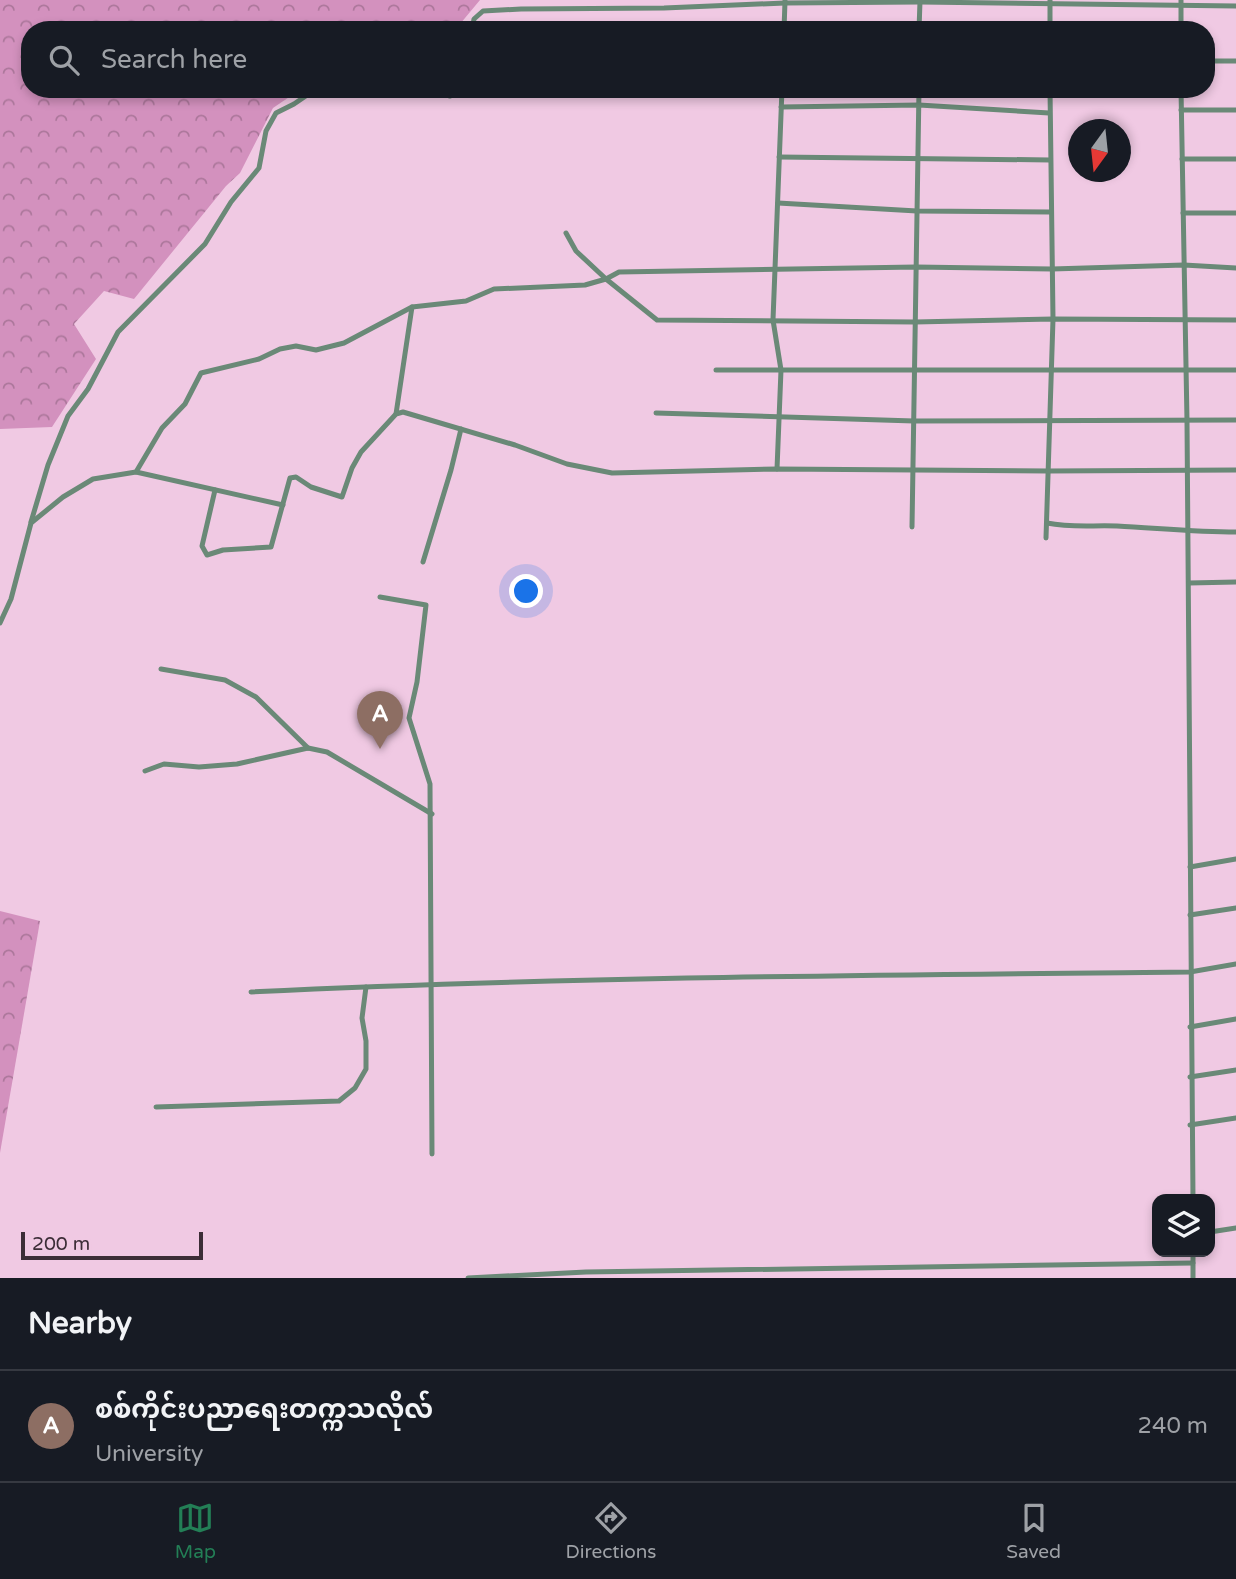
<!DOCTYPE html>
<html lang="en">
<head>
<meta charset="utf-8">
<style>
  :root { --surface:#171b24; --page:#20242c; --text:#f1f3f6; --muted:#9ea1a6; --line:#363941; --accent:#237f56 }
  body { margin:0; font-family:"Varela Round","Noto Sans Myanmar",sans-serif; background:var(--page); color:var(--text) }
  .controls { position:absolute; right:21px; bottom:21px; display:grid; overflow:hidden; border-radius:14px; box-shadow:0 4px 10px #0003 }
  .controls button { width:63px; height:63px; display:grid; place-items:center; padding:0; border:0; border-bottom:2px solid var(--line); background:var(--surface); color:var(--text); font:35px sans-serif }
  .compass { position:absolute; left:1068px; top:119px; width:63px; height:63px; border-radius:50%; background:var(--surface); box-shadow:0 4px 10px #0003; rotate:195deg }
  .scale { position:absolute; left:21px; bottom:18px; width:182px; box-sizing:border-box; padding-left:7px; border:4px solid #3c2d37; border-top:0; font-size:19px; line-height:24px; white-space:nowrap; color:#3c2d37; -webkit-text-stroke:5px #f0c9e3; paint-order:stroke }
  .you { position:absolute; left:527px; top:592px; width:24px; height:24px; margin:-18px; border:5px solid #fff; border-radius:50%; background:#1a73e8; box-shadow:0 0 0 10px #1a73e833 }
  .badge { display:grid; place-items:center; width:46px; height:46px; border-radius:50%; background:var(--accent); color:#fff; font-size:23px; font-weight:700 }
  .pin { position:absolute; translate:-50% -58px; filter:drop-shadow(0 2px 4px #0008) }
  .pin::after { content:''; position:absolute; top:37px; width:24px; height:21px; background:inherit; clip-path:polygon(0 0,100% 0,50% 100%) }
  .list { margin:0; padding:0; list-style:none }
  h2 { display:flex; justify-content:space-between; align-items:center; height:91px; margin:0; padding:0 28px; font-size:30px }
  h2 small { font-size:23px; font-weight:400; color:var(--muted) }
  .list li { display:grid; grid-template-columns:46px 1fr auto; gap:21px; align-items:center; box-sizing:border-box; height:112px; padding:0 28px; border-top:2px solid var(--line) }
  .list b { display:block; font-size:26px; white-space:nowrap }
  .list p { margin:0; font-size:23px; white-space:nowrap; color:var(--muted) }
  .list em { font-size:23px; font-style:normal; color:var(--muted) }
  .icon { flex:none; width:38px; height:38px; fill:none; stroke:currentColor; stroke-width:2; stroke-linecap:round; stroke-linejoin:round }
  .map { position:relative; flex:none; width:1236px; height:1278px; overflow:hidden }
  .search { position:absolute; background:var(--surface); box-shadow:0 4px 10px #0003; left:21px; right:21px; top:21px; height:77px; display:flex; align-items:center; gap:18px; box-sizing:border-box; padding:0 24px; border-radius:28px; color:var(--muted); font-size:26px }
  .sheet { height:203px; background:var(--surface) }
  nav { display:flex; justify-content:space-around; align-items:center; box-sizing:border-box; height:98px; border-top:2px solid var(--line); background:var(--surface); font-size:19px; color:var(--muted) }
  nav a { display:grid; justify-items:center; gap:4px }
  nav .on { color:var(--accent) }
  .map>svg:first-child { display:block }
</style>
</head>
<body>
<div class="map">
<svg width="1236" height="1278" viewBox="0 0 1236 1278">
  <defs>
    <pattern id="park-crowns" width="20" height="18" patternUnits="userSpaceOnUse" patternTransform="scale(1.75)"><rect width="20" height="18" fill="#d391be"/><path d="M2 6a3 3 0 1 1 6 0M12 15a3 3 0 1 1 6 0" fill="none" stroke="#ac779b"/></pattern>
  </defs>
  <rect width="100%" height="100%" fill="#f0c9e3"/>
  <!-- park -->
  <g fill="url(#park-crowns)">
    <path d="M 0,0 L 480,0 L 455,30 L 30,30 L 30,89 L 301,89 L 273,108 L 240,173 L 226,186 L 134,299 L 104,291 L 74,324 L 96,359 L 52,427 L 0,429 Z"/>
    <path d="M 0,911 L 40,921 L 0,1153 Z"/>
  </g>
  <g fill="none" stroke-linecap="round" stroke-linejoin="round">
    <!-- minor -->
    <g stroke="#6a8977" stroke-width="5">
      <path d="M 1181,0 L 1181,30"/>
      <path d="M 472,30 L 474,19 L 483,11 L 521,9 L 664,8 L 785,3 L 920,2 L 1236,6"/>
      <path d="M 784,30 L 785,1"/>
      <path d="M 919,30 L 920,1"/>
      <path d="M 1050,30 L 1050,0"/>
      <path d="M 1206,61 L 1236,61"/>
      <path d="M 426,89 L 450,96 L 456,89"/>
      <path d="M 1181,89 L 1187,421 L 1193,1199"/>
      <path d="M 781,107 L 919,105 L 1049,113"/>
      <path d="M 1181,110 L 1236,110"/>
      <path d="M 779,157 L 1050,160"/>
      <path d="M 1182,159 L 1236,159"/>
      <path d="M 778,203 L 917,211 L 1050,212"/>
      <path d="M 1183,213 L 1236,213"/>
      <path d="M 566,233 L 576,251 L 606,279 L 657,320 L 915,322 L 1053,319 L 1236,320"/>
      <path d="M 716,370 L 1236,370"/>
      <path d="M 656,413 L 914,421 L 1236,420"/>
      <path d="M 396,414 L 412,307"/>
      <path d="M 777,469 L 781,370 L 773,320 L 782,89"/>
      <path d="M 136,472 L 283,505"/>
      <path d="M 215,490 L 202,546 L 207,555 L 223,550 L 271,547 L 290,478 L 296,477 L 311,487 L 342,497 L 352,468 L 361,452 L 396,414 L 403,412 L 515,445 L 567,464 L 612,473 L 777,469 L 1048,471 L 1236,470"/>
      <path d="M 31,522 L 48,465 L 68,416 L 88,389 L 118,332 L 205,244 L 231,202 L 259,168 L 266,131 L 276,113 L 294,104 L 316,89"/>
      <path d="M 1047,523 C 1072,528 1092,525 1117,526 C 1157,528 1196,532 1236,532"/>
      <path d="M 912,527 L 919,89"/>
      <path d="M 1046,538 L 1053,319 L 1050,89"/>
      <path d="M 423,562 L 451,470 L 461,429"/>
      <path d="M 1189,583 L 1236,582"/>
      <path d="M 380,597 L 426,605 L 417,682 L 409,718 L 430,784 L 432,1154"/>
      <path d="M 0,623 L 11,599 L 31,523 L 63,497 L 93,479 L 136,472 L 162,428 L 185,404 L 201,373 L 259,359 L 280,349 L 296,346 L 316,350 L 344,343 L 412,307 L 466,301 L 494,289 L 585,285 L 606,279 L 619,272 L 916,267 L 1052,269 L 1184,265 L 1236,268"/>
      <path d="M 161,669 L 225,680 L 256,697 L 308,748"/>
      <path d="M 145,771 L 164,764 L 199,767 L 237,764 L 308,748 L 327,752 L 432,814"/>
      <path d="M 1190,867 L 1236,859"/>
      <path d="M 1190,915 L 1236,908"/>
      <path d="M 251,992 C 564,977 877,975 1190,972 L 1236,964"/>
      <path d="M 1190,1027 L 1236,1019"/>
      <path d="M 1190,1077 L 1236,1070"/>
      <path d="M 156,1107 L 339,1101 L 355,1088 L 366,1069 L 366,1041 L 362,1018 L 366,987"/>
      <path d="M 1190,1125 L 1236,1118"/>
      <path d="M 1210,1232 L 1236,1228"/>
      <path d="M 1193,1252 L 1193,1278"/>
      <path d="M 468,1278 L 586,1272 L 1193,1263"/>
    </g>
  </g>
</svg>
<div class="controls">
<button><svg class="icon" aria-label="layers" viewBox="0 0 24 24"><path d="M12 4l9 5-9 5-9-5zM3 14l9 5 9-5"/></svg></button>
</div>
<svg class="compass" viewBox="-18 -18 36 36"><path d="M0-13l5 13h-10z" fill="#e53935"/><path d="M0 13l5-13h-10z" fill="#9ea1a6"/></svg>
<div class="scale">200 m</div>
<div class="you"></div>
<div class="pin badge" style="left:380px;top:749px;background:#8d6e63">A</div>
<div class="search"><svg class="icon" aria-label="search" viewBox="0 0 24 24"><circle cx="10" cy="10" r="6"/><path d="M15 15l6 6"/></svg>Search here</div>
</div>
<section class="sheet">
<h2>Nearby<small></small></h2>
<ul class="list">
<li><span class="badge" style="background:#8d6e63">A</span><div><b>စစ်ကိုင်းပညာရေးတက္ကသလိုလ်</b><p>University</p></div><em>240 m</em></li>
</ul>
</section>
<nav>
<a class="on"><svg class="icon" aria-label="map" viewBox="0 0 24 24"><path d="M3 6l6-2 6 2 6-2v14l-6 2-6-2-6 2zM9 4v14M15 6v14"/></svg>Map</a>
<a><svg class="icon" aria-label="directions" viewBox="0 0 24 24"><path d="M12 3l9 9-9 9-9-9zM9 14v-3h6M13 9l2 2-2 2"/></svg>Directions</a>
<a><svg class="icon" aria-label="saved" viewBox="0 0 24 24"><path d="M7 4h10v16l-5-4-5 4z"/></svg>Saved</a>
</nav>
</body>
</html>
